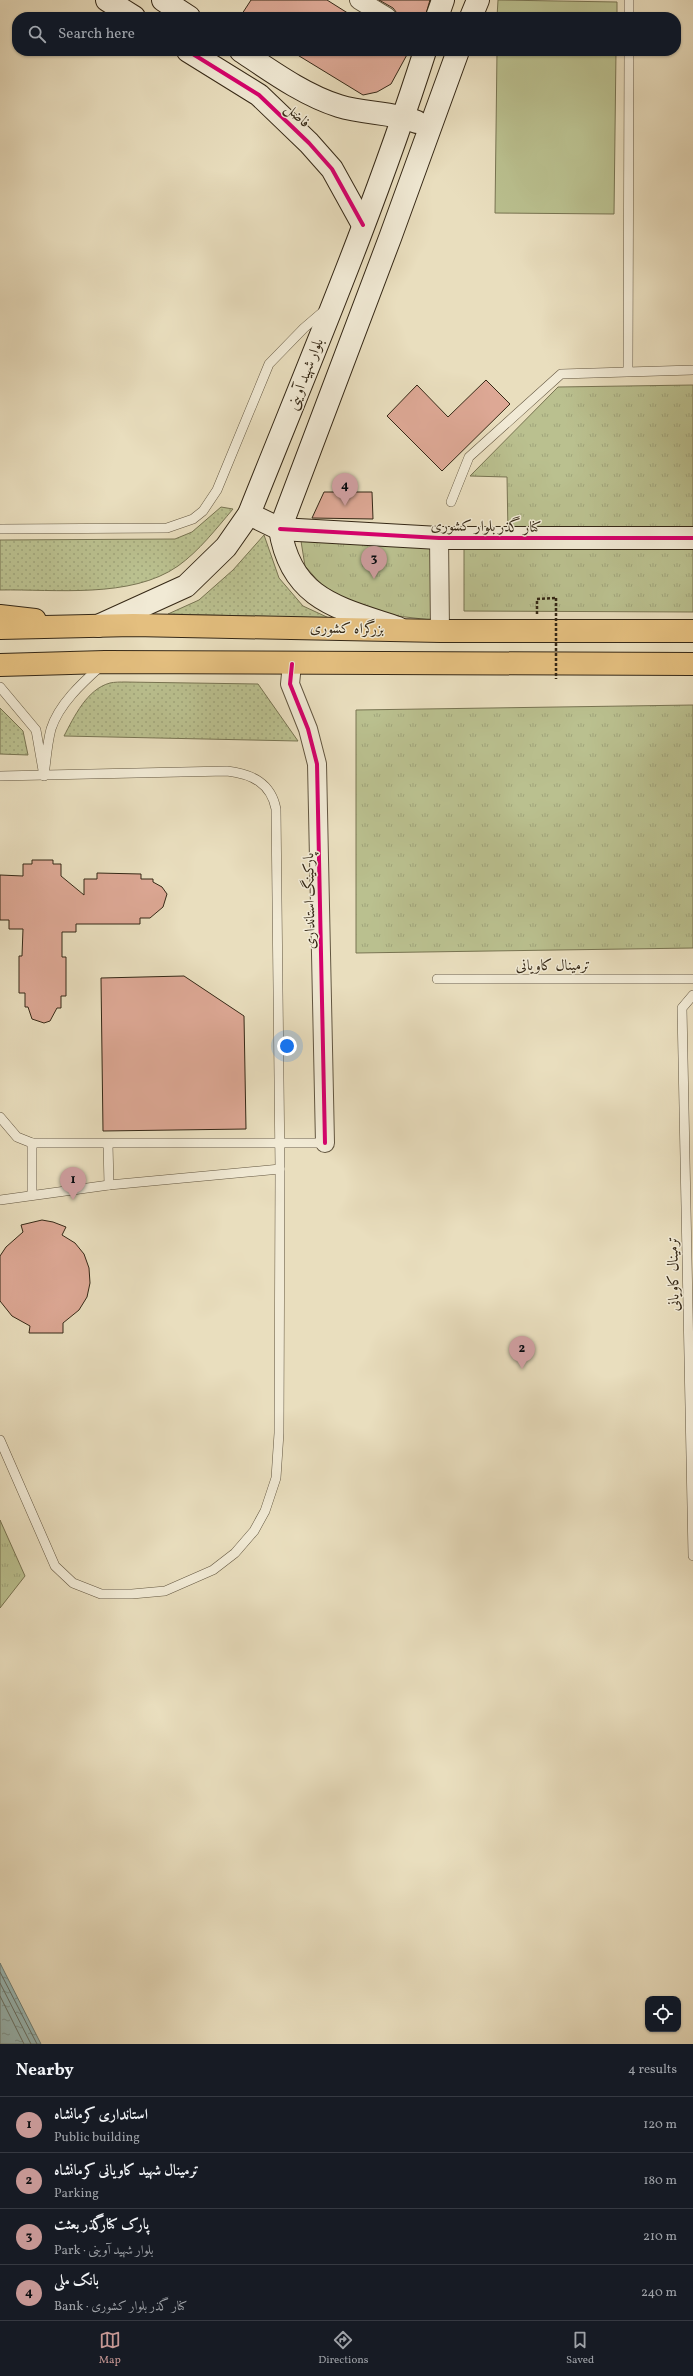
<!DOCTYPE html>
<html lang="en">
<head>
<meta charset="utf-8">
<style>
  :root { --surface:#171b24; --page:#242831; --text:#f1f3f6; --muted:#9ea1a6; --line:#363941; --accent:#c59692 }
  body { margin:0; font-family:Vollkorn,Amiri,serif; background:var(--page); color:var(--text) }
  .controls { position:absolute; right:12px; bottom:12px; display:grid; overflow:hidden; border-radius:8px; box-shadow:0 1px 3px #0004 }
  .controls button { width:36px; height:36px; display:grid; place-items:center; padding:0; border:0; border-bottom:1px solid var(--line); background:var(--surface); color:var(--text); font:20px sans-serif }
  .you { position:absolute; left:287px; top:1046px; width:14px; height:14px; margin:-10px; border:3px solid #fff; border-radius:50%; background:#1a73e8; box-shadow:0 0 0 6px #1a73e833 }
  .badge { display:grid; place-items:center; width:26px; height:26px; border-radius:50%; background:var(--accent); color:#111; font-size:13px; font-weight:700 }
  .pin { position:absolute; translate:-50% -33px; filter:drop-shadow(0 1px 2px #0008) }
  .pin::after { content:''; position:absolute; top:21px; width:14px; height:12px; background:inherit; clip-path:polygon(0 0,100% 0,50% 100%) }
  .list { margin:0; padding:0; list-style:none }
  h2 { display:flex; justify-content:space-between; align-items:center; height:52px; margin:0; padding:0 16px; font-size:17px }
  h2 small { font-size:13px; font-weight:400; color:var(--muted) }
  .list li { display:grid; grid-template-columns:26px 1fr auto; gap:12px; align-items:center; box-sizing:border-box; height:56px; padding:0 16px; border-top:1px solid var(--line) }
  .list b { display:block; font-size:15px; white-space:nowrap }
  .list p { margin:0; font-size:13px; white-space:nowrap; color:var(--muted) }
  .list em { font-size:13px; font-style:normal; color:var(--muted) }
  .icon { flex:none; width:22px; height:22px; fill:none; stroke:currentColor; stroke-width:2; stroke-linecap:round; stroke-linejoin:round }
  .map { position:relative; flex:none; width:693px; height:2044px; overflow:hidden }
  .search { position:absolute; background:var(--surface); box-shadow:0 1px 3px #0004; left:12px; right:12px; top:12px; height:44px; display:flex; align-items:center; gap:10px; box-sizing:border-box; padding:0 14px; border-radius:16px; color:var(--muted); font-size:15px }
  .sheet { height:276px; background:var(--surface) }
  nav { display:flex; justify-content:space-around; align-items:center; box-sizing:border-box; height:56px; border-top:1px solid var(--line); background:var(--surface); font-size:11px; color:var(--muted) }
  nav a { display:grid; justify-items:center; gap:2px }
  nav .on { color:var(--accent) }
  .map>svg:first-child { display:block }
</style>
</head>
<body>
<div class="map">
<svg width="693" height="2044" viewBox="0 0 693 2044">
  <defs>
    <pattern id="grass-dots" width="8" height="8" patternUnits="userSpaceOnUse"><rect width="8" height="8" fill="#bac08f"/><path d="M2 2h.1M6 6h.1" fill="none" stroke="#a0a57b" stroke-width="1.8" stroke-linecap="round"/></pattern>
    <pattern id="park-tufts" width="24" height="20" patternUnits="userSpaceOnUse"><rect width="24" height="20" fill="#bac08f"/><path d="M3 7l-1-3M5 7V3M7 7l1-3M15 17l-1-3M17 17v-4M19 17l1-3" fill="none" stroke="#a0a57b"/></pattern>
    <pattern id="water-ripples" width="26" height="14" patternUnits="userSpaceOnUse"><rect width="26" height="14" fill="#99bbb9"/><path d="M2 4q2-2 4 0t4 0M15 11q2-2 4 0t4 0" fill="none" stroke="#7e9895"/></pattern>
  </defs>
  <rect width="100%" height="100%" fill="#e9debe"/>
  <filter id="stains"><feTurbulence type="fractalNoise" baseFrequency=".005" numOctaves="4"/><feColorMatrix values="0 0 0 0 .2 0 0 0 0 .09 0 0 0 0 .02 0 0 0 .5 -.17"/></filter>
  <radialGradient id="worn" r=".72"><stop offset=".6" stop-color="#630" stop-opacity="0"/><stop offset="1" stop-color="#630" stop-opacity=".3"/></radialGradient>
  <!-- grass -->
  <g fill="url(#grass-dots)" stroke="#787452">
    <path d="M 221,507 L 233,509 C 216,529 199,551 178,566 C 131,599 55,589 0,590 L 0,540 L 175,539 L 192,532 Z"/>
    <path d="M 264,535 L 279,578 L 303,606 L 329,618 L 168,614 L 199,600 L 233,570 Z"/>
    <path d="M 125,682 L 258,684 L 298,741 L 64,736 C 74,717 87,689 110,683 C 114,682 121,682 125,682 Z"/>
    <path d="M 0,708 L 23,731 L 28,755 L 0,754 Z"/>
  </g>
  <!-- park -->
  <g fill="url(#park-tufts)" stroke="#787452">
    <path d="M 693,385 L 693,529 L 508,532 L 507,477 L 470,476 L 558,387 Z"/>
    <path d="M 301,541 L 431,546 L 431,620 L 372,613 L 328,592 L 305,566 Z"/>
    <path d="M 464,548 L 693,548 L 693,612 L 464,611 Z"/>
    <path d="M 693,705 L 693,948 L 356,953 L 356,710 Z"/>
    <path d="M 0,1520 L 25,1576 L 0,1608 Z"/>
  </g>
  <!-- pitch -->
  <g fill="#bac08f" stroke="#787452">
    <path d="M 498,0 L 617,2 L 617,17 L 497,17 Z"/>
    <path d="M 497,51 L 616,51 L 614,214 L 495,213 Z"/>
  </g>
  <!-- water -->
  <path fill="url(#water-ripples)" stroke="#718078" d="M 0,1963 L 41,2044 L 0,2044 Z"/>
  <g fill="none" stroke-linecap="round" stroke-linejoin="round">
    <!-- shore -->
    <g stroke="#677268" stroke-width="1">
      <path d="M 0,1972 L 37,2044"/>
      <path d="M 0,1983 L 31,2044"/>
      <path d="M 0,1996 L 24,2044"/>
    </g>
  </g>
  <!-- building -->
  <g fill="#dda895" stroke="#352816">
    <path d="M 251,0 L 327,0 L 354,17 L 240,17 Z"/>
    <path d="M 379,0 L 430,0 L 425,17 L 400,17 L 393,8 Z"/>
    <path d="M 291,51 L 409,51 L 391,84 L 377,92 L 363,95 Z"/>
    <path d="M 486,380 L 510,404 L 442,471 L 387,416 L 417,385 L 448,417 Z"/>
    <path d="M 324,492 L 372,492 L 373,519 L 312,518 Z"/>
    <path d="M 32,860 L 53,860 L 53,864 L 61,864 L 61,876 L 84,895 L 84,879 L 97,879 L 97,873 L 141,874 L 141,879 L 153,879 L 153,882 L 162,887 L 167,894 L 163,907 L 150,918 L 140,918 L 140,924 L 76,924 L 76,932 L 62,932 L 62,957 L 66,957 L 66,996 L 61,996 L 61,1008 L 57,1008 L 50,1021 L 44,1023 L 32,1019 L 28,1007 L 25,1007 L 25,993 L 19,993 L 19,956 L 22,956 L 23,929 L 9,929 L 9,920 L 0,920 L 0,875 L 23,876 L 23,864 L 32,864 Z"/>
    <path d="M 184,976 L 244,1016 L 246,1129 L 103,1131 L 101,978 Z"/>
    <path d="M 42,1220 L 53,1222 L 66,1227 L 62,1235 L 75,1243 L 84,1254 L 89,1268 L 90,1283 L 87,1297 L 79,1310 L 63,1323 L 63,1333 L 29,1333 L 30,1326 L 12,1316 L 0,1301 L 0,1256 L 6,1247 L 23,1232 L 21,1225 Z"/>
  </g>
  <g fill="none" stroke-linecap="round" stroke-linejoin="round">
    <defs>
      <g id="lane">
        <path d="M 629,17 L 629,0"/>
        <path d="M 628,371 L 629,51"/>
        <path d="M 451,502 L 469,457 L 561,374 L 693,370"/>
        <path d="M 0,529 L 167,528 L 193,519 L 203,511 L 217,490 L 269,364 L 304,328 L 325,310"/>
        <path d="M 0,687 L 36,730 L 44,776 C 46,761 47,744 51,729 C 59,704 82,683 101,666"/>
        <path d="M 0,776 L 227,771 C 252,774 271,783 276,809 L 280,1169 L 279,1433 L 276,1478 L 265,1511 L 254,1531 L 235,1553 L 213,1570 L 165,1591 L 132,1594 L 101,1594 L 73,1583 L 55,1566 L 0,1440"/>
        <path d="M 437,979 L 693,979"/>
        <path d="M 693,995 L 682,1008 L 693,1556"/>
        <path d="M 0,1117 L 17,1137 L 32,1143 L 325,1143"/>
        <path d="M 108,1144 L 109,1185"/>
        <path d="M 32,1195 L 32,1143"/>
        <path d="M 0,1200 L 109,1185 L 280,1169"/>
      </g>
      <g id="street">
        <path d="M 359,0 L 387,17"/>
        <path d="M 439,538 L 440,631"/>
        <path d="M 292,664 L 290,684 L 308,729 L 317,764 L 325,1143"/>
      </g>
      <g id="secondary">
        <path d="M 107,0 L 134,17"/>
        <path d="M 163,0 L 189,17"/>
        <path d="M 437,17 L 443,0"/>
        <path d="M 471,17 L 478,0"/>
        <path d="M 188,51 L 259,95 L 309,143 L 332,169 L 363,225"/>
        <path d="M 241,51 C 271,71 304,95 339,106 C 365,114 392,112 417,122"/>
        <path d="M 249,514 L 280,529 L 439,538 L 693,538"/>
        <path d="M 98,626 L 186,586 L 226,547 L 249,514 C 310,361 375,208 425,51"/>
        <path d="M 398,628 C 339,608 291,600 280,529 L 390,238 L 458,51"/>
      </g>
      <path id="primary" d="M 0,616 L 35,620"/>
      <g id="highway">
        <path d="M 0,628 L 133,625 L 440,631 L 693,631"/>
        <path d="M 0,665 L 105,662 L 693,664"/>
      </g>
    </defs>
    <!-- lane casing -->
    <use href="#lane" stroke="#625640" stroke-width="10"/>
    <!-- street casing -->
    <use href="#street" stroke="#625640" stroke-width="20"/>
    <!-- secondary casing -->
    <use href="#secondary" stroke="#352816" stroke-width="24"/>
    <!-- primary casing -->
    <use href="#primary" stroke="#352816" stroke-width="24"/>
    <!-- highway casing -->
    <use href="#highway" stroke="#352816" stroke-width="24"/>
    <!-- path -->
    <path stroke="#352816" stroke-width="2.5" stroke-dasharray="3 2" stroke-linecap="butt" d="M 537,614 L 537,599 L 556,598"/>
    <!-- lane -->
    <use href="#lane" stroke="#f1ead5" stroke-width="9"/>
    <!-- street -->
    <use href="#street" stroke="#f1ead5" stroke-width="18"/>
    <!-- secondary -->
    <use href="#secondary" stroke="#f1ead5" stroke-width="22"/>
    <!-- primary -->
    <use href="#primary" stroke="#e4bf7f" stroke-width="22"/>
    <!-- highway -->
    <use href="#highway" stroke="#e4bf7f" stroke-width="22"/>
    <!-- path-bridge -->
    <path stroke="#352816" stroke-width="2.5" stroke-dasharray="3 2" stroke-linecap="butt" d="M 556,598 L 556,679"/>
    <defs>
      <g id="cycleway">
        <path d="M 188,51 L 259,95 L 309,143 L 332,169 L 363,225"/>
        <path d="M 280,529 L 439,538 L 693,538"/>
        <path d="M 292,664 L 290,684 L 308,729 L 317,764 L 325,1143"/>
      </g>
    </defs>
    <!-- cycleway casing -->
    <use href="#cycleway" stroke="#f1ead5" stroke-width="6"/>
    <!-- cycleway -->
    <use href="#cycleway" stroke="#d6006c" stroke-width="4"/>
  </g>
  <g text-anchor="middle" stroke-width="3" stroke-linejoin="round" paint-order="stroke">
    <!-- street labels -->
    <g font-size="15" fill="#352816" stroke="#f1ead5">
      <text transform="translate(298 115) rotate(43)" y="5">فاضل</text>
      <text transform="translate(305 374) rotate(-69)" y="5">بلوار شهید آوینی</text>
      <text transform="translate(486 526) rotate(1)" y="5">کنار گذر بلوار کشوری</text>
      <text transform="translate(347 628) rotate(1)" y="5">بزرگراه کشوری</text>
      <text transform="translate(309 901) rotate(-91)" y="5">پارکینگ استانداری</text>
      <text x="553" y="970">ترمینال کاویانی</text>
      <text transform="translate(673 1274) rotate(-91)" y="5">ترمینال کاویانی</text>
    </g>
  </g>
  <rect width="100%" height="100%" filter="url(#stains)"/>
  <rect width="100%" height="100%" fill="url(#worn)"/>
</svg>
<div class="controls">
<button><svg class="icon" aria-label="locate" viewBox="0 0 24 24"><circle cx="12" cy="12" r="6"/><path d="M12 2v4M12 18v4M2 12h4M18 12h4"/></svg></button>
</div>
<div class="you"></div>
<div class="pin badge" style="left:73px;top:1200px">1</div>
<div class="pin badge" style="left:522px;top:1369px">2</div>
<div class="pin badge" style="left:374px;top:579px">3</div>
<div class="pin badge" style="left:345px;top:506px">4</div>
<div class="search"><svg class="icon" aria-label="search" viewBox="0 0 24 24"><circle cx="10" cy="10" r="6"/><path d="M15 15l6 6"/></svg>Search here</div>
</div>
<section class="sheet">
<h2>Nearby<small>4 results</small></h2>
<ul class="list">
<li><span class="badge">1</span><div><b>استانداری کرمانشاه</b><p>Public building</p></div><em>120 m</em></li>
<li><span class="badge">2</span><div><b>ترمینال شهید کاویانی کرمانشاه</b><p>Parking</p></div><em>180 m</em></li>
<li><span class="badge">3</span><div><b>پارک کنارگذر بعثت</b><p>Park · بلوار شهید آوینی</p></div><em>210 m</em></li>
<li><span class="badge">4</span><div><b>بانک ملی</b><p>Bank · کنار گذر بلوار کشوری</p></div><em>240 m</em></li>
</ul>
</section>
<nav>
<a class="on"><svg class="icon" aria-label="map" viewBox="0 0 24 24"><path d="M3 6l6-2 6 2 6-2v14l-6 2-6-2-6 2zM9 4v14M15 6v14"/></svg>Map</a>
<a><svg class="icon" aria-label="directions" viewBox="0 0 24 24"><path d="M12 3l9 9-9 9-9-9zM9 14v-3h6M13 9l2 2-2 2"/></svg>Directions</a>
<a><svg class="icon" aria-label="saved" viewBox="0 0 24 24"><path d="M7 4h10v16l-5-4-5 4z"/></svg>Saved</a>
</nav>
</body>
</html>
